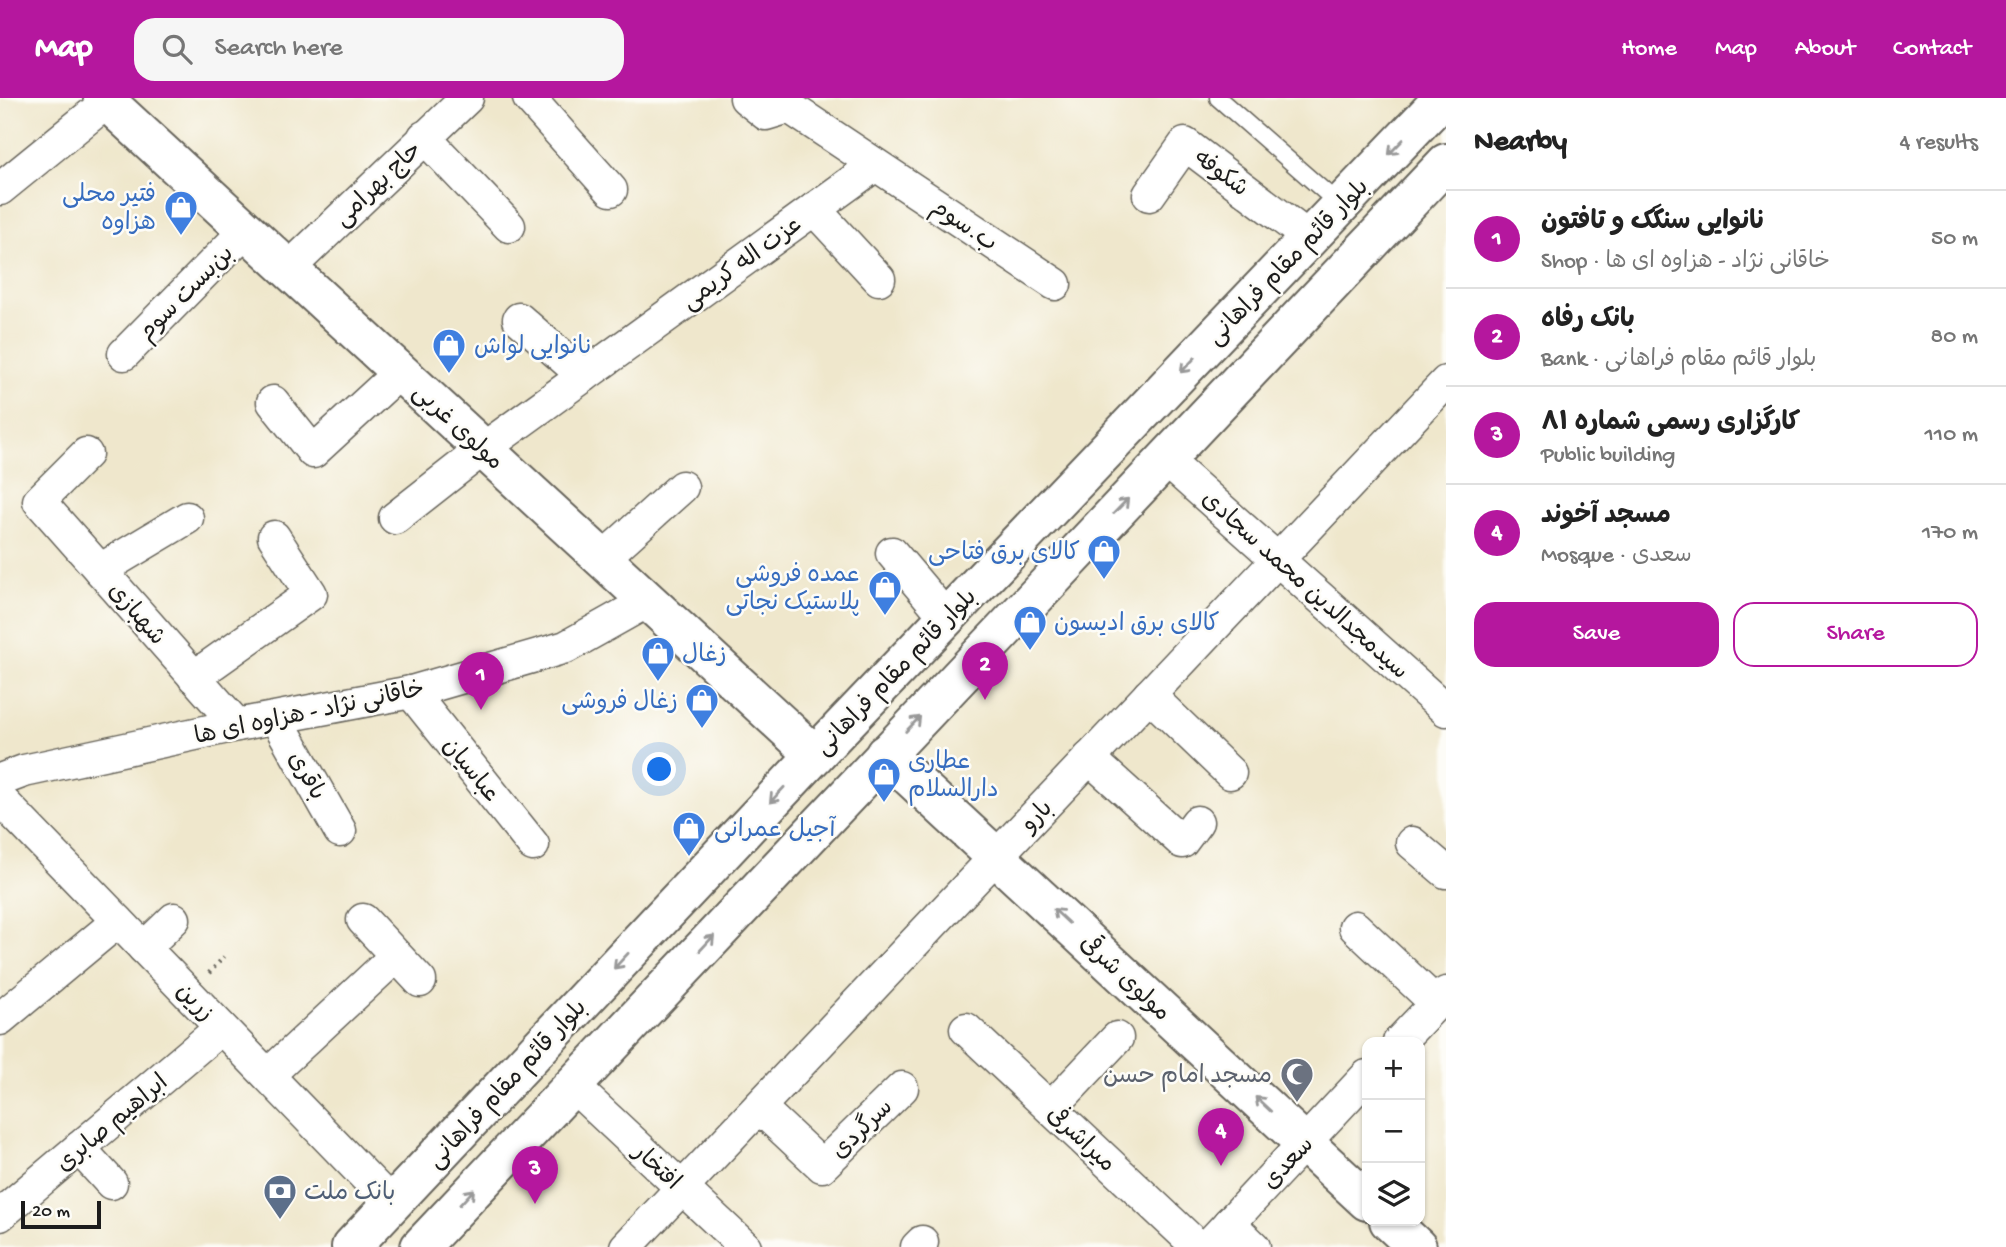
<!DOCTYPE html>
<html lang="en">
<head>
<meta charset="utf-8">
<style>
  :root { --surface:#fff; --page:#f6f6f6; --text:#222; --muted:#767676; --line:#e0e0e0; --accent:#b5179e }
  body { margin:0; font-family:"Gochi Hand","Playpen Sans Arabic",sans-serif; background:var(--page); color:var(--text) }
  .controls { position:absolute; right:21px; bottom:21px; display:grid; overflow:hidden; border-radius:14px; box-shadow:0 2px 5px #0004 }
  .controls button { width:63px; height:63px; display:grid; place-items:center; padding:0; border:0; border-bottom:2px solid var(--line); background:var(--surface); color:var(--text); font:35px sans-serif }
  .scale { position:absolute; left:21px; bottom:18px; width:80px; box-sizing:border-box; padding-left:7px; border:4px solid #1c1c1c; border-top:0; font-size:19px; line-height:24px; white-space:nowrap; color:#1c1c1c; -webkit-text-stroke:5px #fdfcf7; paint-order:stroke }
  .you { position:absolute; left:660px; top:672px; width:24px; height:24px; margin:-18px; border:5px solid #fff; border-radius:50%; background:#1a73e8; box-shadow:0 0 0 10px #1a73e833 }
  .badge { display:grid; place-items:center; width:46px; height:46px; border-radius:50%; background:var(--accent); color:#fff; font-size:23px; font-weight:700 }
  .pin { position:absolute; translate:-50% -58px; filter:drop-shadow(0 2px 4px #0008) }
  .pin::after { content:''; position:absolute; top:37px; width:24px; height:21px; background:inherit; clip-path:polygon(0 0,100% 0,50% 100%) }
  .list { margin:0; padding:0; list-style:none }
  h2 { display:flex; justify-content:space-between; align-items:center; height:91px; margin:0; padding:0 28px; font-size:30px }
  h2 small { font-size:23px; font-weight:400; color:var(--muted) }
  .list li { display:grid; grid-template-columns:46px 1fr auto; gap:21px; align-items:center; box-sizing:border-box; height:98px; padding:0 28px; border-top:2px solid var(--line) }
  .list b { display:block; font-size:26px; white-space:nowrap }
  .list p { margin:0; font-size:23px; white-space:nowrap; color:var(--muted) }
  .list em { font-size:23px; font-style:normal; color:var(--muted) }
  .actions { display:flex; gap:14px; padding:21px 28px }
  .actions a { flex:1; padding:16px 0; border:2px solid var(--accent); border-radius:21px; text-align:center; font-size:24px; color:var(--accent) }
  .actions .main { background:var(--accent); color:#fff }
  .icon { flex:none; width:38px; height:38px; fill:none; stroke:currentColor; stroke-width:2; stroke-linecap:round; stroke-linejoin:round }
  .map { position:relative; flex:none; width:1446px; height:1149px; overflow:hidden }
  header { display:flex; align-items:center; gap:42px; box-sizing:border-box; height:98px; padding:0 35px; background:var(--accent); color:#fff }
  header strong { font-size:33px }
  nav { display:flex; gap:38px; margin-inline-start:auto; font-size:24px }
  .search { width:490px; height:63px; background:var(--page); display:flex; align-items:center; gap:18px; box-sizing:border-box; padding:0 24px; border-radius:21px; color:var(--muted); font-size:26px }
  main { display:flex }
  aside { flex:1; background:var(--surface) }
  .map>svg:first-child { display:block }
</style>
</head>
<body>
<header>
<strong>Map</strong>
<div class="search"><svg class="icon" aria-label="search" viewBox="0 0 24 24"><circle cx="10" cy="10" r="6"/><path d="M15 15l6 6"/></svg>Search here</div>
<nav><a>Home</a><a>Map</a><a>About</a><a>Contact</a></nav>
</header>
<main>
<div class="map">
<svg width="1446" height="1149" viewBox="0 0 1446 1149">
  <rect width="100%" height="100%" fill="#fdfcf7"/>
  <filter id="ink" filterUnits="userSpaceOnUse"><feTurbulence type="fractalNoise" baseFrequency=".0143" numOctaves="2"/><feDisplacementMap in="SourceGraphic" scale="14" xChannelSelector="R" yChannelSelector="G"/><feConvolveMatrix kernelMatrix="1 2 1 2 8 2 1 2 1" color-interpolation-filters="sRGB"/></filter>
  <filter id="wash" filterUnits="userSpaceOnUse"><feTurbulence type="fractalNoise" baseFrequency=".00686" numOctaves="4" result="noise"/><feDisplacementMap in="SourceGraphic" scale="28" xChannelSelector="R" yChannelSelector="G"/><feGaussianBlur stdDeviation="1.57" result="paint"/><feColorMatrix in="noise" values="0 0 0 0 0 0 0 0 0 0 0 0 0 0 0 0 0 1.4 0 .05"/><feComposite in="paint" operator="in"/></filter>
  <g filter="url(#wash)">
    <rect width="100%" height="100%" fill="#efe7cc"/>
  </g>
  <g filter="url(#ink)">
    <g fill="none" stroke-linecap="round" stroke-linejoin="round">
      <defs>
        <path id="lane" d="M 1218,0 L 1340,107"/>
        <g id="street">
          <path d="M 529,0 L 611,92"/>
          <path d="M 746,0 L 766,16 L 789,9 L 1055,186"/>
          <path d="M 424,39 L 509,128"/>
          <path d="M 0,91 L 112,0"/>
          <path d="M 1149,97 L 1185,46 L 1309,140"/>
          <path d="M 814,111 L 879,181"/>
          <path d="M 288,171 L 467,0"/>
          <path d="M 519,221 L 584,278"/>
          <path d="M 124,256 L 246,132"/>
          <path d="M 273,304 L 313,354 L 400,274"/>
          <path d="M 86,356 L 39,403 L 237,627"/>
          <path d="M 1165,361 L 1446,612"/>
          <path d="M 395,420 L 483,351 L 875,67"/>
          <path d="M 892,455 L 946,519"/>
          <path d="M 602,461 L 682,389"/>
          <path d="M 100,472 L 187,420"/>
          <path d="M 194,579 L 311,496 L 274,439"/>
          <path d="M 411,594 L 533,747"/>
          <path d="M 1149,597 L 1230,675"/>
          <path d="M 277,622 L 340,733"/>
          <path d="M 1089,660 L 1182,744 L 1197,724"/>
          <path d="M 0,682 L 24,673 L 237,627 L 411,594 L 566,549 L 648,503"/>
          <path d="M 0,701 L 392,1106"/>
          <path d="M 1412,745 L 1446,774"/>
          <path d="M 363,822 L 420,883"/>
          <path d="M 1355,829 L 1436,905"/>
          <path d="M 144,850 L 174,821"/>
          <path d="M 0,921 L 118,823"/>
          <path d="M 966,931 L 1198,1149"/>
          <path d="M 1399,944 L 1446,895"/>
          <path d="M 268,977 L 396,858"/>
          <path d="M 572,987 L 745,1149"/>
          <path d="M 759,1009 L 822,1068 L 902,990"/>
          <path d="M 1051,1010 L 1117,940"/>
          <path d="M 79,1050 L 111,1085"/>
          <path d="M 0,1117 L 221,930"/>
          <path d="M 1229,1125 L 1254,1149"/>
          <path d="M 626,1149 L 1446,284"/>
          <path d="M 917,1149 L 922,1144"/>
          <path d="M 1207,1149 L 1367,978"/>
        </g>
        <g id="secondary">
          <path d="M 103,0 L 815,657"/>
          <path d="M 885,656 L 1367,1103"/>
          <path d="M 1389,1123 L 1417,1149"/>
          <path d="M 351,1149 L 815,657 L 1443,0"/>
          <path d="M 420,1149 L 1446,65"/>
        </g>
      </defs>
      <!-- lane casing -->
      <use href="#lane" stroke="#66635a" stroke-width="19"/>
      <!-- street casing -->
      <use href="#street" stroke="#66635a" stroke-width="35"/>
      <!-- secondary casing -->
      <use href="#secondary" stroke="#66635a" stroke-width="42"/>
      <!-- path -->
      <path stroke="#66635a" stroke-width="4.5" stroke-dasharray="2 5" stroke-linecap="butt" d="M 209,875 L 224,859"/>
      <!-- lane -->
      <use href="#lane" stroke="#fff" stroke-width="16"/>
      <!-- street -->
      <use href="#street" stroke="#fff" stroke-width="32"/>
      <!-- secondary -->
      <use href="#secondary" stroke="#fff" stroke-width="38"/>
    </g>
    <!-- one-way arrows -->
    <defs><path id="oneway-shaft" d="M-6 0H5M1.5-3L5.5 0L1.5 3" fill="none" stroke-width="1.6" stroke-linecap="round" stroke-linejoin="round" transform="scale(1.75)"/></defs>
    <g stroke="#999">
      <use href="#oneway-shaft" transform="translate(1396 49) rotate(134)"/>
      <use href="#oneway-shaft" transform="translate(1188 267) rotate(134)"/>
      <use href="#oneway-shaft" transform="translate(1121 408) rotate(-46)"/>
      <use href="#oneway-shaft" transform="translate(913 626) rotate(-46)"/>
      <use href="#oneway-shaft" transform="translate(777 697) rotate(133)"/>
      <use href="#oneway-shaft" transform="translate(1061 818) rotate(-137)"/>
      <use href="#oneway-shaft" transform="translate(707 845) rotate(-47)"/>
      <use href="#oneway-shaft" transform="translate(621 863) rotate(133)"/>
      <use href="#oneway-shaft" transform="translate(1263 1006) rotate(-137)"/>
      <use href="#oneway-shaft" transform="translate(467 1099) rotate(-47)"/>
    </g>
  </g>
  <!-- icons -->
  <defs>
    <symbol id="shop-pin" viewBox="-11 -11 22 30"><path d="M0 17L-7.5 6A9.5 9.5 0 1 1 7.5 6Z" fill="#3f7fe0" stroke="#fdfcf7"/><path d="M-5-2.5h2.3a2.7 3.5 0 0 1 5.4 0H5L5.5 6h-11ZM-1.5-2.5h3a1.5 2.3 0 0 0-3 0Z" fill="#fff"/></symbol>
    <symbol id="mosque-pin" viewBox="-11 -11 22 30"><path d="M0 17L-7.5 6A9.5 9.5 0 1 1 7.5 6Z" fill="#6b7280" stroke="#fdfcf7"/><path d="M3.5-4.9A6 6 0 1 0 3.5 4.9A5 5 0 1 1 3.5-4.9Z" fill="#fff"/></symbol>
    <symbol id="bank-pin" viewBox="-11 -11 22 30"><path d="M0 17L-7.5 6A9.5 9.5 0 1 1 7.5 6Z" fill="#5c6f8a" stroke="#fdfcf7"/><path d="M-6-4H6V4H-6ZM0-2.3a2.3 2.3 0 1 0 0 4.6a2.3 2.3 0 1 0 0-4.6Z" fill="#fff"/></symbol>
  </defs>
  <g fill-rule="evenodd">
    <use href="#shop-pin" x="162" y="90" width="38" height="52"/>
    <use href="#shop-pin" x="430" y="228" width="38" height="52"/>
    <use href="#shop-pin" x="1085" y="434" width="38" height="52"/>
    <use href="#shop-pin" x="866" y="470" width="38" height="52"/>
    <use href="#shop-pin" x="1011" y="505" width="38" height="52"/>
    <use href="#shop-pin" x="639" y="536" width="38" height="52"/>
    <use href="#shop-pin" x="683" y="583" width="38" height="52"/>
    <use href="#shop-pin" x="865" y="657" width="38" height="52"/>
    <use href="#shop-pin" x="670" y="711" width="38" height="52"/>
    <use href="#mosque-pin" x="1278" y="957" width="38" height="52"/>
    <use href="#bank-pin" x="261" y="1074" width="38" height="52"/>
  </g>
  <g text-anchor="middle" stroke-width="5" stroke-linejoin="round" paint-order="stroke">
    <!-- street labels -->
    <g font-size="24" fill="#1c1c1c" stroke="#fdfcf7">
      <text transform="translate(1222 74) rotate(37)" y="8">شکوفه</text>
      <text transform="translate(377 85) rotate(-44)" y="8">حاج بهرامی</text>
      <text transform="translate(965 126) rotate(34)" y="8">ب.سوم</text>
      <text transform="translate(1287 163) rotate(-46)" y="8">بلوار قائم مقام فراهانی</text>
      <text transform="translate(741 164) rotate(-36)" y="8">عزت اله کریمی</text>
      <text transform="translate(185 194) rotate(-45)" y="8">بن‌بست سوم</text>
      <text transform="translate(459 328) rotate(43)" y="8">مولوی غربی</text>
      <text transform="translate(1306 486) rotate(42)" y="8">سیدمجدالدین محمد سجادی</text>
      <text transform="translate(138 515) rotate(49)" y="8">شهبازی</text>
      <text transform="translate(895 573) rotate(-46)" y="8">بلوار قائم مقام فراهانی</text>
      <text transform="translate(309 613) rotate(-12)" y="8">خاقانی نژاد - هزاوه ای ها</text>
      <text transform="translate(472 671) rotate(51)" y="8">عباسیان</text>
      <text transform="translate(308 677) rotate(60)" y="8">باقری</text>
      <text transform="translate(1036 717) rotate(-46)" y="8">بارو</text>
      <text transform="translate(1126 879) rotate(43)" y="8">مولوی شرقی</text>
      <text transform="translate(196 903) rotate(46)" y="8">زرین</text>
      <text transform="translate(506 985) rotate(-47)" y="8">بلوار قائم مقام فراهانی</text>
      <text transform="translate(111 1024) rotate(-40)" y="8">ابراهیم صابری</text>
      <text transform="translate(861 1030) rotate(-44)" y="8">سرگردی</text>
      <text transform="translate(1082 1040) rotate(43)" y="8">میراشرفی</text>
      <text transform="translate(1287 1064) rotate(-47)" y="8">سعدی</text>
      <text transform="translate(658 1068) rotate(43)" y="8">افتخار</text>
    </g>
    <!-- shop labels -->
    <g font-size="24" fill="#366cbe" stroke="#fdfcf7" text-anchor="start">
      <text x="156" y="103" text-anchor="end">فتیر محلی<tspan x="156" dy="28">هزاوه</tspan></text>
      <text x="474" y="255">نانوایی لواش</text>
      <text x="1080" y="461" text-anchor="end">کالای برق فتاحی</text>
      <text x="860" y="483" text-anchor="end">عمده فروشی<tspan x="860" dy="28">پلاستیک نجاتی</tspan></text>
      <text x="1054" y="532">کالای برق ادیسون</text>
      <text x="682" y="563">زغال</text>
      <text x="678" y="610" text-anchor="end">زغال فروشی</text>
      <text x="908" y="670">عطاری<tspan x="908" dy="28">دارالسلام</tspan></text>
      <text x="714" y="738">آجیل عمرانی</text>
    </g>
    <!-- worship labels -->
    <g font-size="24" fill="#5b616d" stroke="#fdfcf7" text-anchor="end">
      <text x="1272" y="984">مسجد امام حسن</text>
    </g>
    <!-- service labels -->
    <g font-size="24" fill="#4e5e75" stroke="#fdfcf7" text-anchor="start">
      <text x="304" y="1101">بانک ملت</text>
    </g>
  </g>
</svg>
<div class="controls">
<button>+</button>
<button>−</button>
<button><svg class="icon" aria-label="layers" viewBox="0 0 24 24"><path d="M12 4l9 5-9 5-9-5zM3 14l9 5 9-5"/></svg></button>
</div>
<div class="scale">20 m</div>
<div class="you"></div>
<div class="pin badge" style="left:481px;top:612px">1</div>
<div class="pin badge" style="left:985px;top:602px">2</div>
<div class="pin badge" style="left:535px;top:1106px">3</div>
<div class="pin badge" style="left:1221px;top:1068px">4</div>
</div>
<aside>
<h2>Nearby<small>4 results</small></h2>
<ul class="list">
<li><span class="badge">1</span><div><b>نانوایی سنگک و تافتون</b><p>Shop · خاقانی نژاد - هزاوه ای ها</p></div><em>50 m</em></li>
<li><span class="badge">2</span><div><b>بانک رفاه</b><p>Bank · بلوار قائم مقام فراهانی</p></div><em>80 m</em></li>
<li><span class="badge">3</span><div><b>کارگزاری رسمی شماره ۸۱</b><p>Public building</p></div><em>110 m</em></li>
<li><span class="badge">4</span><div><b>مسجد آخوند</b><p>Mosque · سعدی</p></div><em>170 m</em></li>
</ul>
<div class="actions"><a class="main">Save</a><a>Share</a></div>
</aside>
</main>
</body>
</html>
